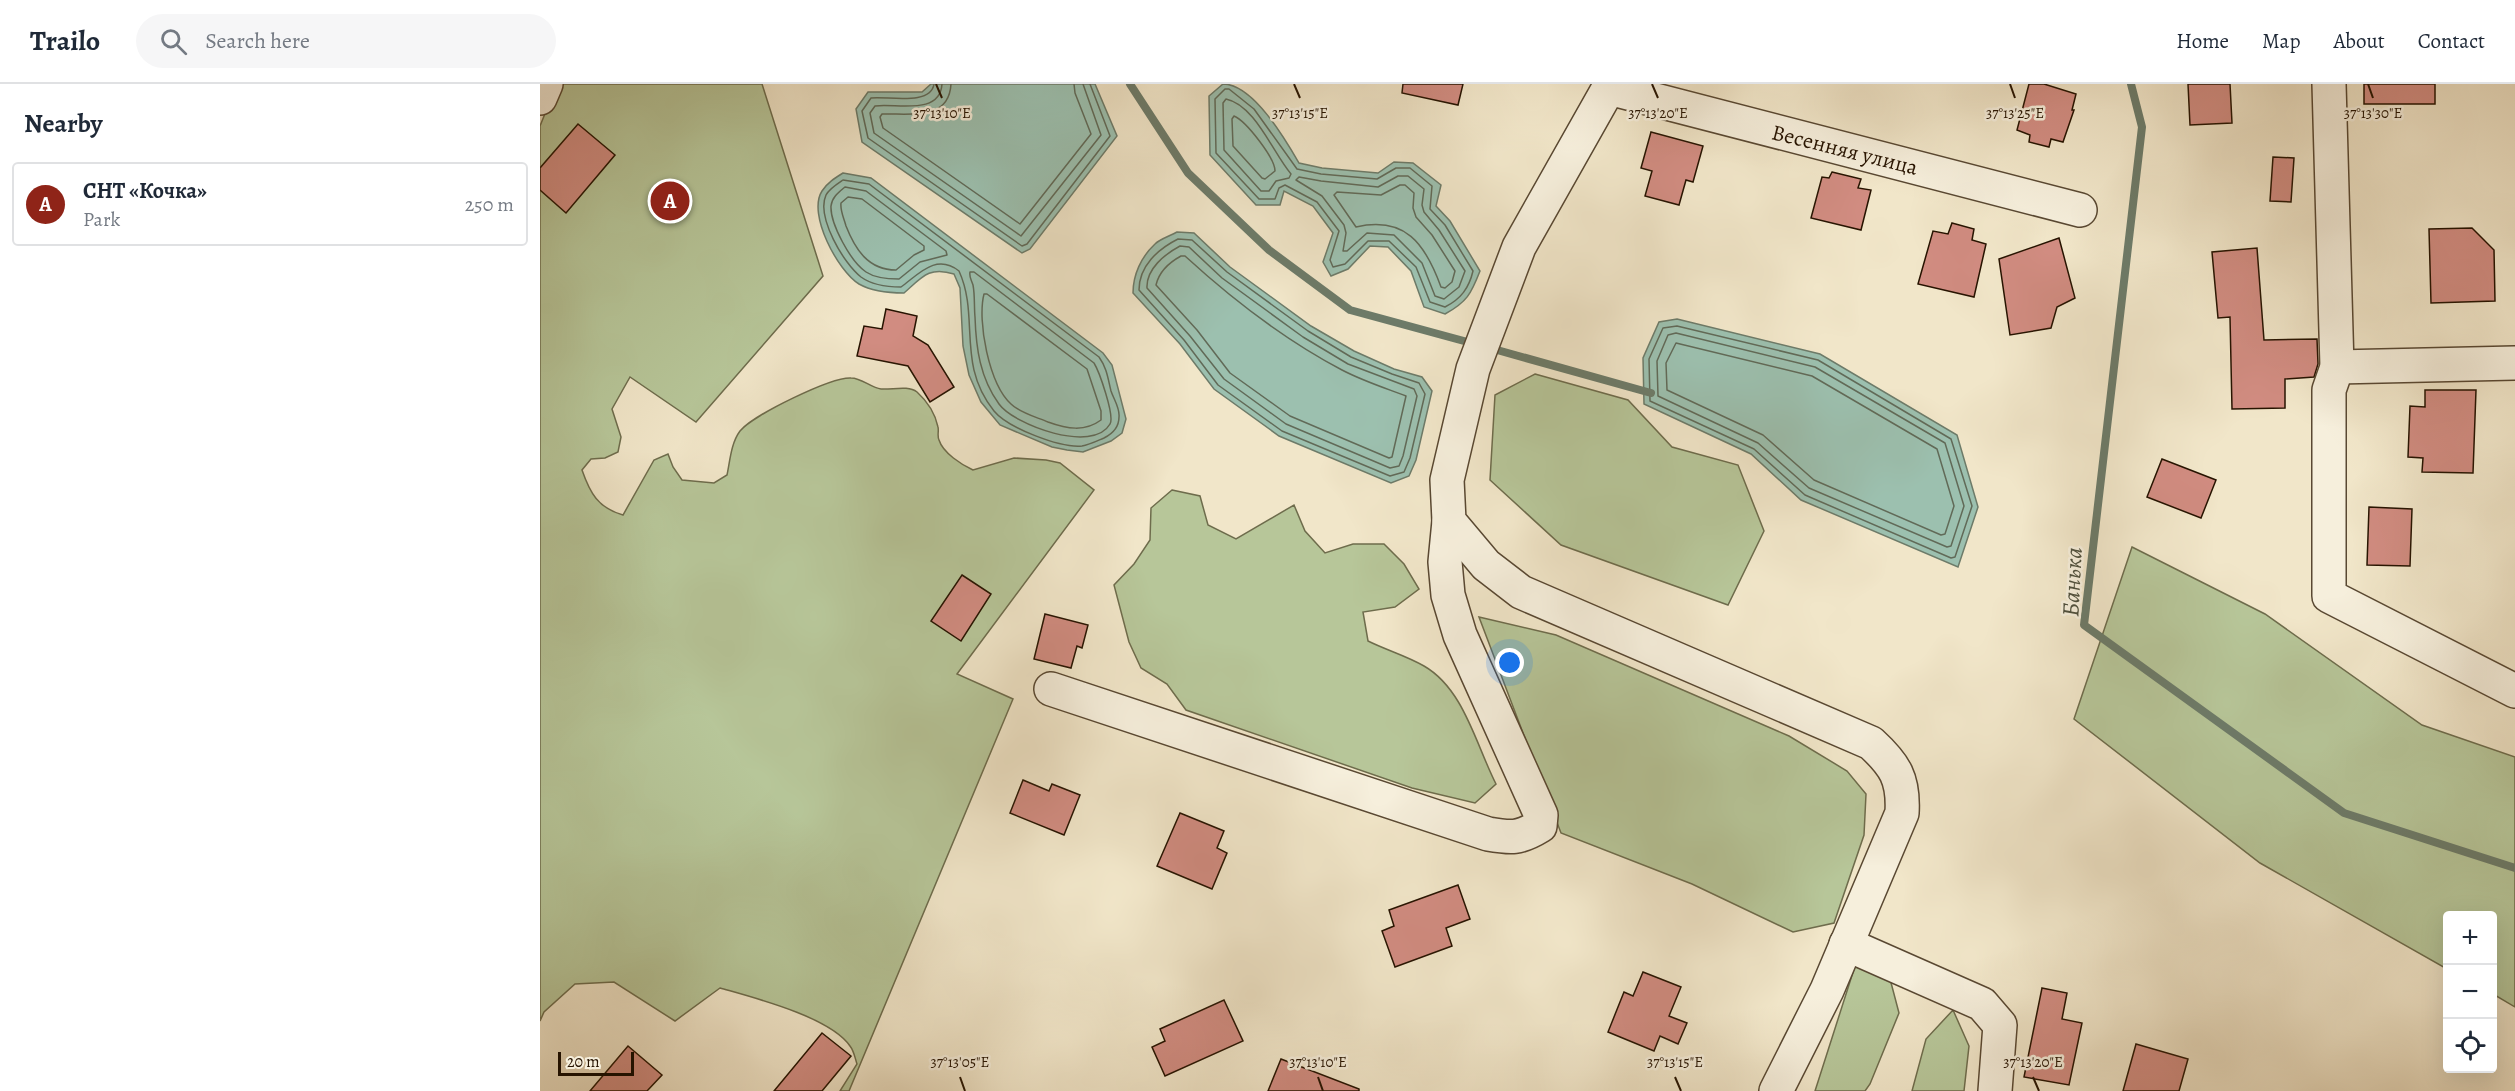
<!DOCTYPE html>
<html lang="en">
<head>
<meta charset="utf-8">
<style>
  :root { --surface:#fff; --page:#f6f6f7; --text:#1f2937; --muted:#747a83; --line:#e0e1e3; --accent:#8f2418 }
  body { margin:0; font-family:Alegreya,serif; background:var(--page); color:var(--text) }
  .controls { position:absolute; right:18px; bottom:18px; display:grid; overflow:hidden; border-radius:6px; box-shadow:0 6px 24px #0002 }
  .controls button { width:54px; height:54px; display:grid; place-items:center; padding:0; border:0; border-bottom:2px solid var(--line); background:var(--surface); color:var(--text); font:30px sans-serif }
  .scale { position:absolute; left:18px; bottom:15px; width:76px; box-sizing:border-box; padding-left:6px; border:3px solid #261300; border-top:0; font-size:16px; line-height:21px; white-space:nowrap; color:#261300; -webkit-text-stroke:4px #f6efdc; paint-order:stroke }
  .you { position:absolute; left:970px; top:579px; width:21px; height:21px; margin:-15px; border:4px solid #fff; border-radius:50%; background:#1a73e8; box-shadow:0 0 0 9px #1a73e833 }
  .badge { display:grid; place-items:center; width:39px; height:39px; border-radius:50%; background:var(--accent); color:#fff; font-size:20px; font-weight:700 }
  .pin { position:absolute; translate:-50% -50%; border:3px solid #fff; box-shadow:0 2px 6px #0006 }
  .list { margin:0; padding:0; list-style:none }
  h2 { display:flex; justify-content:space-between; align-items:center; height:78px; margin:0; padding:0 24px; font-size:26px }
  h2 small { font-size:20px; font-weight:400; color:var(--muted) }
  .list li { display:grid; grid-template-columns:39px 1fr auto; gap:18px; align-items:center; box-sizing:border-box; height:84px; margin:0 12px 12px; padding:0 12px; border:2px solid var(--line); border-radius:6px }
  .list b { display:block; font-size:22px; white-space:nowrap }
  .list p { margin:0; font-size:20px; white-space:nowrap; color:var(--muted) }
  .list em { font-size:20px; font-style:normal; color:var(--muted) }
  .icon { flex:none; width:33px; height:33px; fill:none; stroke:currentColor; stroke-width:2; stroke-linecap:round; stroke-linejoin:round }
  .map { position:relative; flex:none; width:1975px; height:1007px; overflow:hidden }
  header { display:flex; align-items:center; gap:36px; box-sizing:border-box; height:84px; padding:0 30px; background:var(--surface); border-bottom:2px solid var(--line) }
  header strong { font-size:28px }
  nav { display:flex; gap:33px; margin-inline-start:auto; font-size:21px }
  .search { width:420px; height:54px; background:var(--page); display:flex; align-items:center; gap:15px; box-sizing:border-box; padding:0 21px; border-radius:33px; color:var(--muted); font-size:22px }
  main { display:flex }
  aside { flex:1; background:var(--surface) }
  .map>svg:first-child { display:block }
</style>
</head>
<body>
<header>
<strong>Trailo</strong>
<div class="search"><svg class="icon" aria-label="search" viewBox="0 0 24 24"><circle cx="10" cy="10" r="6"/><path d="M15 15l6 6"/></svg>Search here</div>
<nav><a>Home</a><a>Map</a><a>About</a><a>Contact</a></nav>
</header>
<main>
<aside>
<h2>Nearby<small></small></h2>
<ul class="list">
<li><span class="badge">A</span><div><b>СНТ «Кочка»</b><p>Park</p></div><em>250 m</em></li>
</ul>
</aside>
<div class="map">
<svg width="1975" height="1007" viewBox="0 0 1975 1007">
  <rect width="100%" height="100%" fill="#f1e6c9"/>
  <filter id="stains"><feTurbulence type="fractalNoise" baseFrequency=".00333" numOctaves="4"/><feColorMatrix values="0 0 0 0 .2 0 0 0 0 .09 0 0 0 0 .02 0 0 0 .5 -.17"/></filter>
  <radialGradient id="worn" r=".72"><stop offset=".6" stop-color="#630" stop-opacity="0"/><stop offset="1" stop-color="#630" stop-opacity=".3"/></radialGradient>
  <!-- green -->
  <g fill="#b7c699" stroke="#6e6c4c" stroke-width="1.5">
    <path d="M 17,0 L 222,0 L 283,192 L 156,338 L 90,293 L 72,325 L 81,353 L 78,368 L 65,374 L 51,375 L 42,386 C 50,409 58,424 83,431 L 114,376 L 128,370 L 133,383 L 142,396 L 174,399 L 187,391 C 190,377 191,359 200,347 C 213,331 291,293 311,294 C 322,294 331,304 341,305 C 352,306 368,301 377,308 C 387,317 395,329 398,343 C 399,347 397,352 399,356 C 403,369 422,381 433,386 L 474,374 L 506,376 L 520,379 L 554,406 L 417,590 L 473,615 L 309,1007 L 300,1007 L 317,980 C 315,974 314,967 310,962 C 290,933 215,914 180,904 L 135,937 L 74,898 L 35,900 L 4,928 L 0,937 L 0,42 Z"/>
    <path d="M 995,290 L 1088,316 L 1132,363 L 1198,381 L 1224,447 L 1188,521 L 1021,461 L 950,396 L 955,311 Z"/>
    <path d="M 632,406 L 660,412 L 668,441 L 696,455 L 754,421 L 765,447 L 785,469 L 813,460 L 844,460 L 864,480 L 879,505 L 855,523 L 823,528 L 828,557 C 846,566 867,572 884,582 C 924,605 936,661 956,700 L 935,719 L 872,704 L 646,626 L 627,600 L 601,584 L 589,558 L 574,501 L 594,480 L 610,456 L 611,424 Z"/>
    <path d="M 1592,463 L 1725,530 L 1882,641 L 1975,673 L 1975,923 L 1953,910 L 1952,832 L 1908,832 L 1907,885 L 1720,779 L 1534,635 Z"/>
    <path d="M 939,533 L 1016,551 L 1249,652 L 1307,687 L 1326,710 L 1324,751 L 1294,839 L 1253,848 L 1152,800 L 1021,749 Z"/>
    <path d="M 1334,881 L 1349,891 L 1359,929 L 1330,1000 L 1325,1007 L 1275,1007 L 1315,882 Z"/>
    <path d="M 1413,926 L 1429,962 L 1424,1007 L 1372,1007 L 1386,955 Z"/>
  </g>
  <!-- water -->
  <g fill="#9cc0af" stroke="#6d7b69" stroke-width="1.5">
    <path d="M 391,0 L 555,0 L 577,52 L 490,165 L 482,169 L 322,58 L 316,25 L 328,8 L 382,8 Z"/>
    <path d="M 683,0 C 713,0 745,55 759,79 L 782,84 L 838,89 L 854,78 L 873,79 L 901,101 L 896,122 L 910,137 L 940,187 C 931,210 927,218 905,230 L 884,223 L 871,187 L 848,163 L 830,162 L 808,185 L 791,192 L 783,178 L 793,149 L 773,122 L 744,107 L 740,121 L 716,121 L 670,71 L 669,12 Z"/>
    <path d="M 303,89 L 331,94 L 563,269 L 572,281 L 586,335 L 582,349 L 571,357 L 543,368 L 527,366 L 512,363 L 460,341 L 441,318 L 429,291 L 423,262 L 420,204 L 414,190 C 389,182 382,193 364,209 C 349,209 333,208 319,200 C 298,187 267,130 282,107 C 287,99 295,94 303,89 Z"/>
    <path d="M 637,148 L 654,149 L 690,183 L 771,242 L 814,267 L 854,285 L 882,293 L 892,307 L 876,376 L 869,392 L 851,399 L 739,352 L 674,305 L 640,260 L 593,209 C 593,191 601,173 615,160 C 620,155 630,152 637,148 Z"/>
    <path d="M 1137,235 L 1280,270 L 1417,351 L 1438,423 L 1418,483 L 1261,416 L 1211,370 L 1104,320 L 1103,274 L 1119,238 Z"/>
  </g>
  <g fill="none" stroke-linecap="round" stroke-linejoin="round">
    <!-- shore -->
    <g stroke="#616a58" stroke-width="1.5">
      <path d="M 394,0 C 391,22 348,12 331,14 L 322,27 L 328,54 L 482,162 L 487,160 L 570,52 L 550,0"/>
      <path d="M 402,0 C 400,32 356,19 335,22 L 330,29 L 334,49 L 481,152 L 561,51 L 543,0"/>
      <path d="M 411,0 C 409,38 368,29 342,30 L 340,33 L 343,44 L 480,140 L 551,50 L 535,9 L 534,0"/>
      <path d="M 685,5 L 689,5 L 714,25 L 757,85 L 781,90 L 837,95 L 856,84 L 870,84 L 892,102 L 890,125 L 905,141 L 933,187 C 929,204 921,215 905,223 L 890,218 L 876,183 L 849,157 L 828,157 L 805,180 L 793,183 L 790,176 L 799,147 L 777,118 L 745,101 L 739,104 L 735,115 L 719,115 L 676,69 L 675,15 Z"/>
      <path d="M 686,15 C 715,21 733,69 751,90 L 749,94 L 736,97 L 729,107 L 721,107 L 684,66 L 683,19 Z"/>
      <path d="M 694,32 C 706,37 735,74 735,87 L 725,95 L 722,94 L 693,62 L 692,35 Z"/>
      <path d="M 858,92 L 868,92 L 884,105 L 882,121 L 884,128 L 899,146 L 925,187 L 919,203 L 904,215 L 895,212 L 882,179 L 854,151 L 827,149 L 807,167 L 803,167 L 806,149 L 804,141 L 782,112 L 756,96 L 759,93 L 781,97 L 838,103 Z"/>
      <path d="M 303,96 L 329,100 L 559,273 C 567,284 568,295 571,307 C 574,316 580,324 579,333 C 579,343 572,350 564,354 C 557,357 549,361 542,362 C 520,364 468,344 454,327 C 416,280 440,233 419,187 C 396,169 379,190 361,203 C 348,203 332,201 321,193 C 304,180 276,133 286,111 C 289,105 297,100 303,96 Z"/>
      <path d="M 860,101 L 865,101 L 874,109 L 873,124 L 876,133 L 892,151 L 915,187 L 912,198 L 905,204 L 901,203 C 885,159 865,132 816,143 L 794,111 L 797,108 L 841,111 Z"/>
      <path d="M 305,103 L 326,107 L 406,167 L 407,171 L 380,178 L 359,195 C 348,195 335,194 326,188 C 311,178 290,140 291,122 C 292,113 299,108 305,103 Z"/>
      <path d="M 308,113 L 322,115 L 384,162 L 384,166 L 374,171 L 356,186 C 328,186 315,165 306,142 C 304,134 300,127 301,119 Z"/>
      <path d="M 638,155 L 652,156 L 687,188 L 768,247 L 811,273 L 852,290 L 879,299 L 885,310 L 870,374 L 864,388 L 850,392 L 742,347 L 678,301 L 644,256 L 599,206 C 599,182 618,165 638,155 Z"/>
      <path d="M 640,162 L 649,163 L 682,194 L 763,253 L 808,280 L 874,305 L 877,312 L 863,372 L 859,382 L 850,384 L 746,340 L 684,295 L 650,252 L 607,204 C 606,185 625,170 640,162 Z"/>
      <path d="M 641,172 L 645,172 C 693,216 745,256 802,286 C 823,297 845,304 866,312 L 852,373 L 849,374 L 750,332 L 690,289 L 657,246 L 616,201 C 619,188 630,178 641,172 Z"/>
      <path d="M 430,188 L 434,188 L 554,279 C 559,287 575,332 570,340 C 553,370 474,341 459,320 C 440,294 436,264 435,233 C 434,223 435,211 433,201 C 431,195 429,193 430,188 Z"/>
      <path d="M 444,210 L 447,210 L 547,285 L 561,327 L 561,336 C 545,348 527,345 508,338 C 496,333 480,329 471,320 C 449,300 437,237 444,210 Z"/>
      <path d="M 1137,242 L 1278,276 L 1411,355 L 1432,422 L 1415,473 L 1411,474 L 1265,411 L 1214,365 L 1110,317 L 1109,275 L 1123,244 Z"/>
      <path d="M 1136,249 L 1275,283 L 1405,359 L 1424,422 L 1411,462 L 1407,463 L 1269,404 L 1218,359 L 1118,312 L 1117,277 L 1128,251 Z"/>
      <path d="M 1136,259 L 1272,292 L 1397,365 L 1414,422 L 1405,450 L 1401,451 L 1274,396 L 1223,351 L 1127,306 L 1126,279 Z"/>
    </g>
    <!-- stream -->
    <g stroke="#6d7b69" stroke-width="8">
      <path d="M 590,0 L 648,89 L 729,166 L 810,226 L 935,260"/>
      <path d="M 1591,0 L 1602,43 L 1544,541 L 1804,729 L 1975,784"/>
      <path d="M 950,264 L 1111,309"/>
    </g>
  </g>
  <!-- building -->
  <g fill="#d18c81" stroke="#261300" stroke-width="1.5">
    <path d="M 863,0 L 923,0 L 918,21 L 862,9 Z"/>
    <path d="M 1489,0 L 1504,0 L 1536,10 L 1532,26 L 1534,26 L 1523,58 L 1511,55 L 1509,63 L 1489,58 L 1490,51 L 1477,46 Z"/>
    <path d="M 1648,0 L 1690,0 L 1692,39 L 1650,41 Z"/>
    <rect x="1824" y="0" width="71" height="20"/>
    <path d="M 38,40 L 75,71 L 26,129 L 0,106 L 0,84 Z"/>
    <path d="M 1111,48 L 1163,62 L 1153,98 L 1146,96 L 1139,121 L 1105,112 L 1112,87 L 1101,84 Z"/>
    <path d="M 1733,73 L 1754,74 L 1751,118 L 1730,117 Z"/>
    <path d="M 1292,88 L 1321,95 L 1318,104 L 1331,106 L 1321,146 L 1271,134 L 1282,93 L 1289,94 Z"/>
    <path d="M 1412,139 L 1434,145 L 1432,156 L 1446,160 L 1434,213 L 1378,200 L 1393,147 L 1408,150 Z"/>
    <path d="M 1932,144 L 1954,166 L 1955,217 L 1891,219 L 1889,145 Z"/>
    <path d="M 1519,154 L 1535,214 L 1517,223 L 1511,244 L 1470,251 L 1459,175 Z"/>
    <path d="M 1717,164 L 1724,256 L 1777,255 L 1778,280 L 1774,293 L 1745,295 L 1745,324 L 1692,325 L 1690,233 L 1678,234 L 1672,168 Z"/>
    <path d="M 346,225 L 377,232 L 373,252 L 388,261 L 414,303 L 390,318 L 368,282 L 317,272 L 324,242 L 342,245 Z"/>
    <path d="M 1885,306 L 1936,306 L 1933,389 L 1882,388 L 1883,374 L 1868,373 L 1870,322 L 1885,323 Z"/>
    <path d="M 1622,375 L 1676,396 L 1661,434 L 1607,413 Z"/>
    <path d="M 1829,423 L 1872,425 L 1870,482 L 1827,481 Z"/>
    <path d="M 422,491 L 451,510 L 421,557 L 391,537 Z"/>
    <path d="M 505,530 L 548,541 L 542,564 L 537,562 L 531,584 L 494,575 Z"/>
    <path d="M 483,696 L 509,707 L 512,700 L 540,711 L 524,751 L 470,729 Z"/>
    <path d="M 640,729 L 684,747 L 677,764 L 687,769 L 672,805 L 617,782 Z"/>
    <path d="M 918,801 L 930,835 L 906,844 L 912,862 L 855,883 L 842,847 L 854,842 L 849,826 Z"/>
    <path d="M 1103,888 L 1141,903 L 1129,932 L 1147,939 L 1138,960 L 1120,952 L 1114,967 L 1068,948 L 1084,908 L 1093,912 Z"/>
    <path d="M 1502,904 L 1527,909 L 1522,935 L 1542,939 L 1529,1001 L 1484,993 Z"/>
    <path d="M 684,916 L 703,957 L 625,992 L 612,963 L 625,957 L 620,945 Z"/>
    <path d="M 282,949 L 311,972 L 282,1007 L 234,1007 Z"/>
    <path d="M 1596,960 L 1648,975 L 1639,1007 L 1583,1007 Z"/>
    <path d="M 88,962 L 122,991 L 107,1007 L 50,1007 Z"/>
    <path d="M 741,975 L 819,1005 L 819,1007 L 728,1007 Z"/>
  </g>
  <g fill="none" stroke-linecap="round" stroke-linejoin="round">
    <defs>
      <g id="minor">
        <path d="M 1071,0 L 979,163 L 933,285 L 907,396 L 909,437 L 946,481 L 981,508 L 1331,659 C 1355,681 1364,695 1362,729 L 1287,906 L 1236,1007"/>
        <path d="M 1789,0 L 1797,283 L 1789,306 L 1789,512 L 1975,607"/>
        <path d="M 1069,4 L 1540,126"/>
        <path d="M 0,14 L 6,0"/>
        <path d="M 1797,283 L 1975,279"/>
        <path d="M 511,605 L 948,750 C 971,754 979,755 1000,742 L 1001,731 L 920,551 L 908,511 L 905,478 L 909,437"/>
        <path d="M 1306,860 L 1442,920 L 1460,941 L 1455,1007"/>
      </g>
    </defs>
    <!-- minor casing -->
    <use href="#minor" stroke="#594832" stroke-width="36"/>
    <!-- minor -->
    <use href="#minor" stroke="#f6efdc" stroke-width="33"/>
  </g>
  <!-- ticks -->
  <path fill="none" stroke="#261300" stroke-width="2" d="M 396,0 L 402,14M 754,0 L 760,14M 1112,0 L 1118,14M 1470,0 L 1475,14M 1828,0 L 1833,14M 420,993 L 425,1007M 778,993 L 783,1007M 1135,993 L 1141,1007M 1493,993 L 1499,1007"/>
  <g text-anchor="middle" stroke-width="5" stroke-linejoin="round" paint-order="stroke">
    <!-- street labels -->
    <g font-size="22" fill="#261300" stroke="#f6efdc">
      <text transform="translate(1305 65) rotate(14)" y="8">Весенняя улица</text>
    </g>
    <!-- water labels -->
    <g font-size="24" font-style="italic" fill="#4f503d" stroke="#f6efdc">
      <text transform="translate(1532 498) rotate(-87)" y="8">Банька</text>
    </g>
  </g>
  <g font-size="15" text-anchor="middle" fill="#261300" stroke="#f6efdc" stroke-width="5" stroke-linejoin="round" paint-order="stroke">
    <text x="402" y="34">37°13'10"E</text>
    <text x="760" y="34">37°13'15"E</text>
    <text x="1118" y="34">37°13'20"E</text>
    <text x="1475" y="34">37°13'25"E</text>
    <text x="1833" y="34">37°13'30"E</text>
    <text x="420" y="983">37°13'05"E</text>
    <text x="778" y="983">37°13'10"E</text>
    <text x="1135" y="983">37°13'15"E</text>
    <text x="1493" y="983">37°13'20"E</text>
  </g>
  <rect width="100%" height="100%" filter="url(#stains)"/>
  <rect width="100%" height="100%" fill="url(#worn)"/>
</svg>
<div class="controls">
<button>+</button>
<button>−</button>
<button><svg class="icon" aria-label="locate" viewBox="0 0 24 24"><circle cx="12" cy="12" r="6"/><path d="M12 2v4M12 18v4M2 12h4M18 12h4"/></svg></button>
</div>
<div class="scale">20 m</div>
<div class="you"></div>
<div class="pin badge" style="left:130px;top:117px">A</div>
</div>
</main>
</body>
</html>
